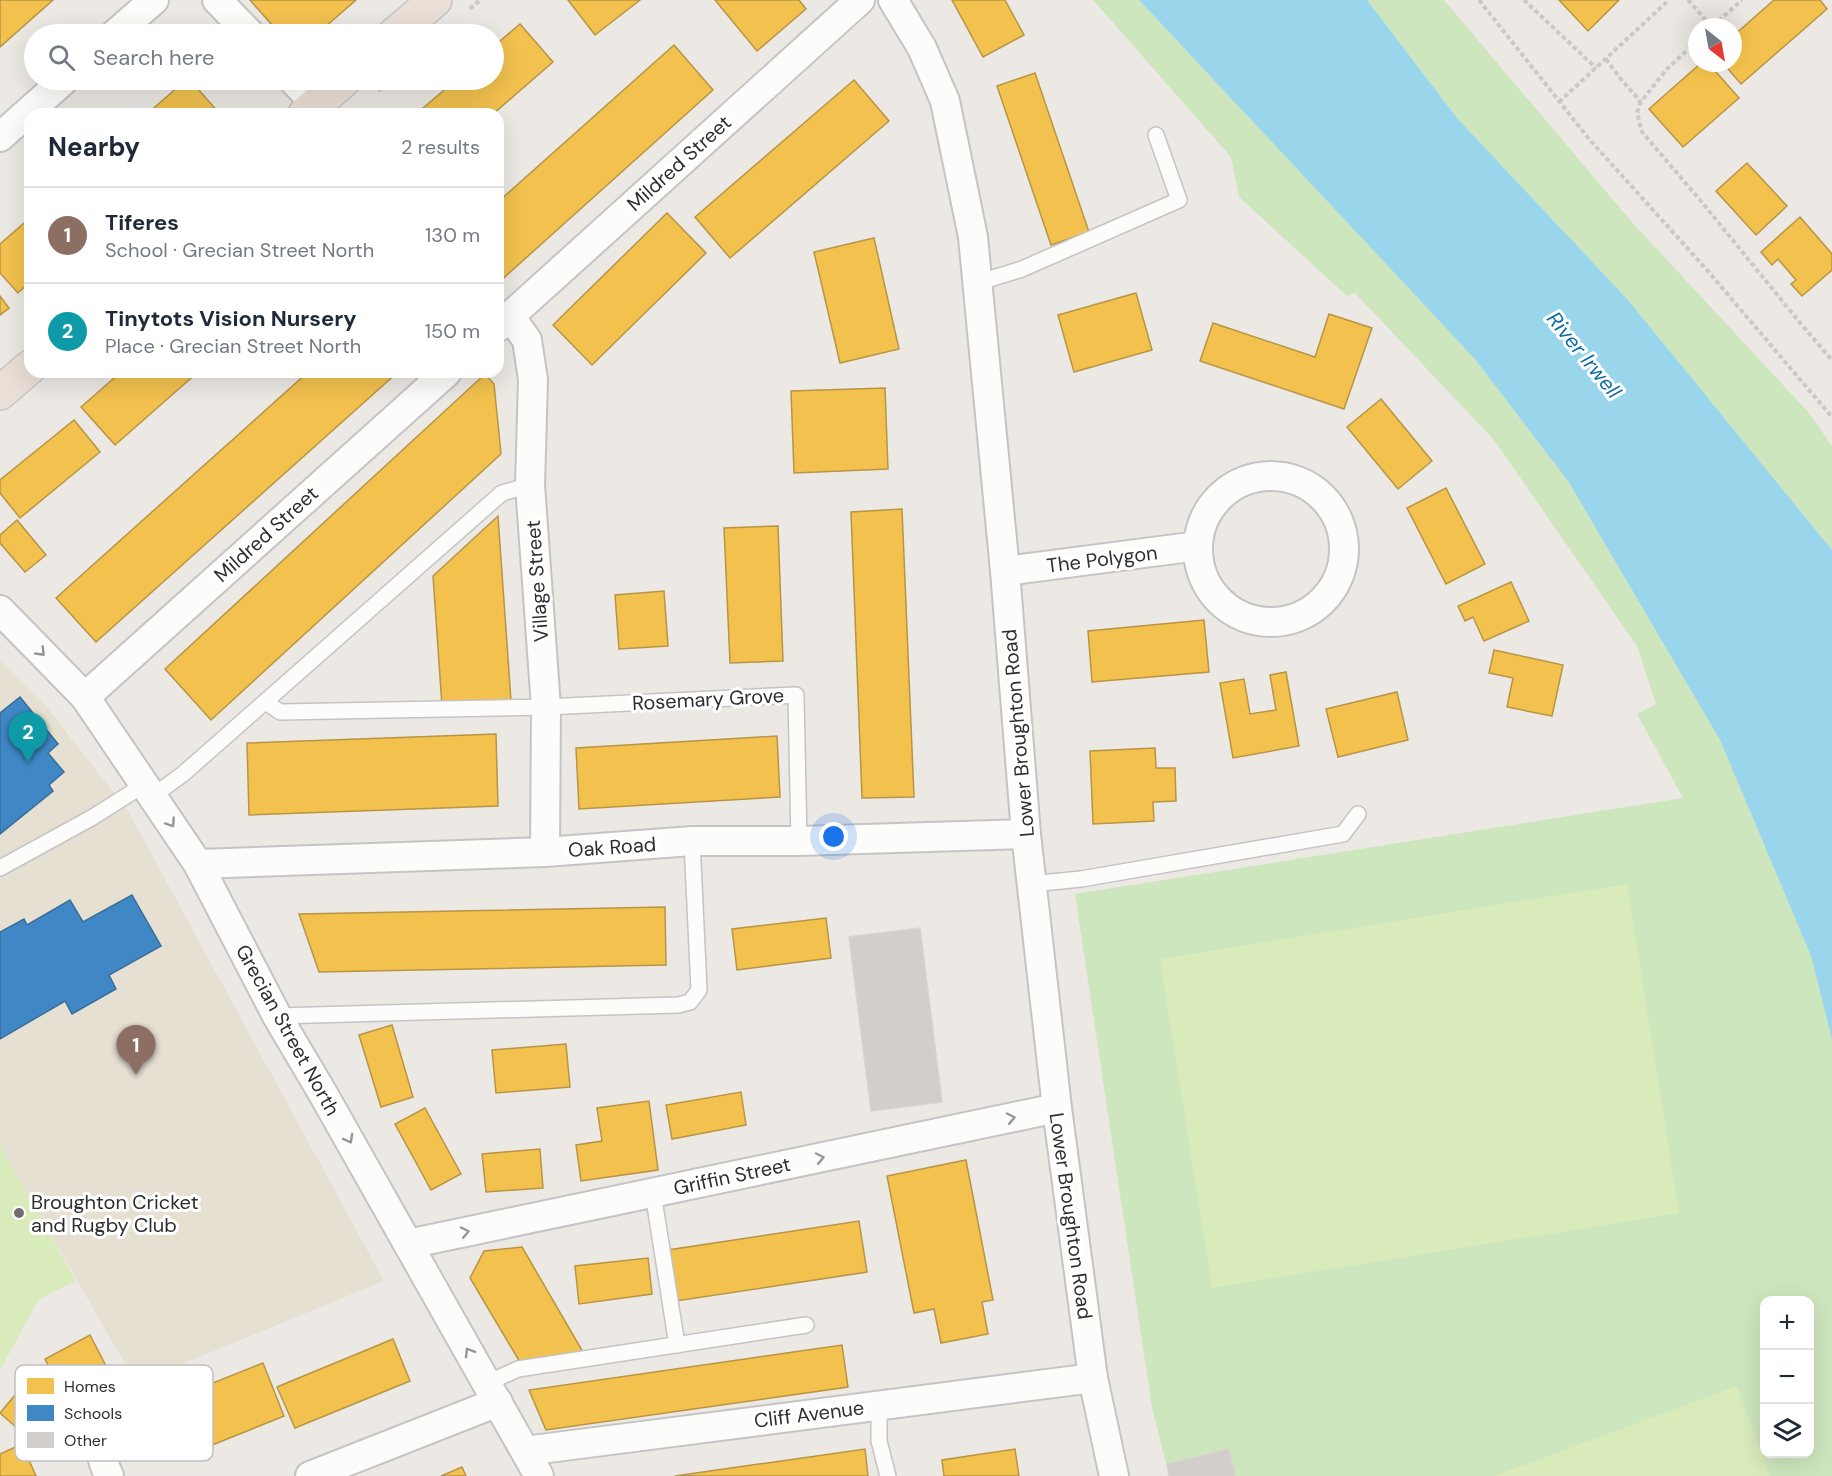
<!DOCTYPE html>
<html lang="en">
<head>
<meta charset="utf-8">
<style>
  :root { --surface:#fff; --page:#f6f6f7; --text:#1f2937; --muted:#747a83; --line:#e0e1e3; --accent:#1a73e8 }
  body { margin:0; font-family:"DM Sans",sans-serif; background:var(--page); color:var(--text) }
  .controls { position:absolute; right:18px; bottom:18px; display:grid; overflow:hidden; border-radius:12px; box-shadow:0 6px 24px #0002 }
  .controls button { width:54px; height:54px; display:grid; place-items:center; padding:0; border:0; border-bottom:2px solid var(--line); background:var(--surface); color:var(--text); font:30px sans-serif }
  .compass { position:absolute; left:1688px; top:18px; width:54px; height:54px; border-radius:50%; background:var(--surface); box-shadow:0 6px 24px #0002; rotate:149deg }
  .you { position:absolute; left:834px; top:837px; width:21px; height:21px; margin:-15px; border:4px solid #fff; border-radius:50%; background:#1a73e8; box-shadow:0 0 0 9px #1a73e833 }
  .badge { display:grid; place-items:center; width:39px; height:39px; border-radius:50%; background:var(--accent); color:#fff; font-size:20px; font-weight:700 }
  .pin { position:absolute; translate:-50% -50px; filter:drop-shadow(0 2px 3px #0008) }
  .pin::after { content:''; position:absolute; top:32px; width:21px; height:18px; background:inherit; clip-path:polygon(0 0,100% 0,50% 100%) }
  .list { margin:0; padding:0; list-style:none }
  h2 { display:flex; justify-content:space-between; align-items:center; height:78px; margin:0; padding:0 24px; font-size:26px }
  h2 small { font-size:20px; font-weight:400; color:var(--muted) }
  .list li { display:grid; grid-template-columns:39px 1fr auto; gap:18px; align-items:center; box-sizing:border-box; height:96px; padding:0 24px; border-top:2px solid var(--line) }
  .list b { display:block; font-size:22px; white-space:nowrap }
  .list p { margin:0; font-size:20px; white-space:nowrap; color:var(--muted) }
  .list em { font-size:20px; font-style:normal; color:var(--muted) }
  .icon { flex:none; width:33px; height:33px; fill:none; stroke:currentColor; stroke-width:2; stroke-linecap:round; stroke-linejoin:round }
  .map { position:relative; flex:none; width:1832px; height:1476px; overflow:hidden }
  .search { position:absolute; background:var(--surface); box-shadow:0 6px 24px #0002; left:24px; top:24px; width:480px; height:66px; display:flex; align-items:center; gap:15px; box-sizing:border-box; padding:0 21px; border-radius:33px; color:var(--muted); font-size:22px }
  .panel { position:absolute; background:var(--surface); box-shadow:0 6px 24px #0002; left:24px; top:108px; width:480px; height:270px; border-radius:18px }
  .map>svg:first-child { display:block }
</style>
</head>
<body>
<div class="map">
<svg width="1832" height="1476" viewBox="0 0 1832 1476">
  <rect width="100%" height="100%" fill="#ece8e4"/>
  <!-- education -->
  <path fill="#e6e0d3" d="M 0,659 L 42,701 L 128,811 L 384,1281 L 136,1383 L 0,1146 Z"/>
  <!-- green -->
  <g fill="#cee6be" fill-rule="evenodd">
    <path d="M 1093,0 L 1139,0 L 1474,358 L 1568,481 L 1720,740 L 1811,956 L 1832,1040 L 1832,1476 L 1169,1476 L 1152,1408 L 1075,894 L 1683,798 L 1637,714 L 1656,704 L 1637,646 L 1494,440 L 1355,293 L 1347,296 L 1239,197 L 1231,157 ZM 1764,1300 L 1810,1300 L 1810,1454 L 1764,1454 Z"/>
    <path d="M 1367,0 L 1444,0 L 1631,221 L 1809,413 L 1832,446 L 1832,550 L 1628,300 L 1457,118 Z"/>
  </g>
  <!-- pitch -->
  <g fill="#d9eabb">
    <path d="M 1627,884 L 1679,1213 L 1212,1288 L 1160,959 Z"/>
    <path d="M 0,1146 L 76,1281 L 43,1297 L 37,1302 L 0,1370 Z"/>
    <path d="M 1737,1386 L 1770,1476 L 1494,1476 Z"/>
  </g>
  <!-- water -->
  <path fill="#99d6ec" d="M 1139,0 L 1367,0 L 1457,118 L 1628,300 L 1832,550 L 1832,1040 L 1811,956 L 1720,740 L 1568,481 L 1474,358 Z"/>
  <!-- homes -->
  <g fill="#f2c14e" stroke="#b79544" stroke-width="1.5">
    <path d="M 0,0 L 53,0 L 0,47 Z"/>
    <path d="M 250,0 L 356,0 L 317,34 L 280,34 Z"/>
    <path d="M 568,0 L 640,0 L 595,35 Z"/>
    <path d="M 715,0 L 799,0 L 806,9 L 757,51 Z"/>
    <path d="M 952,0 L 1005,0 L 1024,35 L 983,57 Z"/>
    <path d="M 1559,0 L 1619,0 L 1588,31 Z"/>
    <path d="M 1774,0 L 1820,0 L 1827,9 L 1741,84 L 1723,63 L 1733,63 L 1733,36 Z"/>
    <path d="M 520,24 L 553,62 L 493,114 L 416,114 L 456,80 L 494,80 L 494,46 Z"/>
    <path d="M 674,45 L 713,90 L 498,283 L 498,202 Z"/>
    <path d="M 1701,63 L 1708,63 L 1739,98 L 1683,147 L 1649,109 Z"/>
    <path d="M 1035,73 L 1089,232 L 1051,245 L 997,86 Z"/>
    <path d="M 186,80 L 190,80 L 220,114 L 147,114 Z"/>
    <path d="M 854,80 L 889,121 L 730,258 L 695,217 Z"/>
    <path d="M 1747,163 L 1787,206 L 1756,235 L 1716,191 Z"/>
    <path d="M 667,213 L 706,253 L 592,365 L 553,325 Z"/>
    <path d="M 1800,217 L 1832,254 L 1832,270 L 1802,296 L 1791,284 L 1796,280 L 1778,259 L 1772,265 L 1761,252 Z"/>
    <path d="M 30,218 L 30,282 L 18,293 L 0,273 L 0,244 Z"/>
    <path d="M 874,238 L 899,349 L 840,363 L 814,252 Z"/>
    <path d="M 1136,293 L 1152,350 L 1074,372 L 1058,315 Z"/>
    <path d="M 0,296 L 9,308 L 0,315 Z"/>
    <path d="M 1329,314 L 1372,328 L 1344,409 L 1200,361 L 1213,323 L 1315,357 Z"/>
    <path d="M 121,372 L 198,372 L 115,445 L 81,407 Z"/>
    <path d="M 308,372 L 398,372 L 96,642 L 56,598 Z"/>
    <path d="M 485,374 L 494,384 L 501,454 L 211,720 L 165,669 Z"/>
    <path d="M 885,388 L 888,469 L 794,473 L 791,391 Z"/>
    <path d="M 1381,399 L 1432,461 L 1398,489 L 1347,427 Z"/>
    <path d="M 74,420 L 100,452 L 20,518 L 0,493 L 0,480 Z"/>
    <path d="M 1446,488 L 1485,564 L 1446,584 L 1407,508 Z"/>
    <path d="M 902,509 L 914,797 L 862,798 L 851,512 Z"/>
    <path d="M 498,516 L 511,701 L 442,706 L 433,576 Z"/>
    <path d="M 17,520 L 46,555 L 25,572 L 0,543 L 0,535 Z"/>
    <path d="M 778,526 L 783,661 L 730,663 L 724,528 Z"/>
    <path d="M 1511,582 L 1529,621 L 1484,641 L 1473,617 L 1465,621 L 1458,606 Z"/>
    <path d="M 664,591 L 668,646 L 619,649 L 615,595 Z"/>
    <path d="M 1204,620 L 1209,672 L 1092,682 L 1088,631 Z"/>
    <path d="M 1494,650 L 1563,665 L 1552,716 L 1507,707 L 1513,678 L 1489,673 Z"/>
    <path d="M 1286,672 L 1299,746 L 1233,758 L 1220,683 L 1244,679 L 1250,714 L 1276,710 L 1270,675 Z"/>
    <path d="M 1397,692 L 1408,740 L 1338,757 L 1326,709 Z"/>
    <path d="M 496,734 L 498,806 L 249,815 L 247,743 Z"/>
    <path d="M 777,736 L 780,797 L 579,809 L 576,748 Z"/>
    <path d="M 1155,748 L 1156,768 L 1175,768 L 1176,801 L 1153,802 L 1154,821 L 1093,824 L 1090,751 Z"/>
    <path d="M 665,907 L 666,965 L 319,972 L 299,914 Z"/>
    <path d="M 826,918 L 831,958 L 737,970 L 732,929 Z"/>
    <path d="M 392,1025 L 413,1097 L 381,1107 L 359,1035 Z"/>
    <path d="M 566,1044 L 570,1087 L 496,1093 L 492,1050 Z"/>
    <path d="M 741,1092 L 746,1125 L 672,1139 L 666,1105 Z"/>
    <path d="M 649,1101 L 658,1170 L 581,1181 L 576,1145 L 602,1141 L 597,1108 Z"/>
    <path d="M 425,1108 L 461,1174 L 431,1190 L 395,1124 Z"/>
    <path d="M 540,1149 L 543,1188 L 486,1192 L 482,1154 Z"/>
    <path d="M 966,1160 L 993,1300 L 982,1302 L 988,1334 L 941,1343 L 934,1309 L 914,1313 L 887,1176 Z"/>
    <path d="M 859,1221 L 867,1272 L 676,1301 L 668,1250 Z"/>
    <path d="M 522,1247 L 583,1352 L 521,1364 L 470,1278 L 484,1251 Z"/>
    <path d="M 648,1258 L 652,1294 L 579,1304 L 575,1266 Z"/>
    <path d="M 90,1335 L 105,1364 L 60,1388 L 45,1359 Z"/>
    <path d="M 393,1339 L 410,1381 L 295,1428 L 277,1387 Z"/>
    <path d="M 842,1345 L 848,1387 L 546,1430 L 529,1390 Z"/>
    <path d="M 263,1363 L 284,1416 L 195,1452 L 173,1399 Z"/>
    <path d="M 32,1375 L 57,1396 L 25,1435 L 0,1413 Z"/>
    <path d="M 22,1444 L 36,1476 L 0,1476 L 0,1454 Z"/>
    <path d="M 865,1449 L 868,1476 L 675,1476 Z"/>
    <path d="M 1015,1449 L 1019,1476 L 944,1476 L 942,1460 Z"/>
    <path d="M 462,1467 L 466,1476 L 441,1476 Z"/>
  </g>
  <!-- schools -->
  <g fill="#3f88c5" stroke="#3a6d98" stroke-width="1.5">
    <path d="M 20,697 L 58,744 L 48,753 L 64,772 L 49,785 L 53,791 L 0,834 L 0,713 Z"/>
    <path d="M 132,895 L 161,946 L 109,975 L 116,989 L 72,1014 L 65,1001 L 0,1039 L 0,932 L 24,919 L 27,925 L 70,900 L 83,922 Z"/>
  </g>
  <!-- building -->
  <g fill="#d1cecb" stroke="#d7d4d0" stroke-width="1.5">
    <path d="M 920,928 L 942,1102 L 871,1111 L 849,937 Z"/>
    <path d="M 1229,1449 L 1235,1476 L 1169,1476 L 1167,1464 Z"/>
  </g>
  <g fill="none" stroke-linecap="round" stroke-linejoin="round">
    <defs>
      <g id="lane">
        <path d="M 977,283 L 1022,269 L 1179,200 L 1156,135"/>
        <path d="M 266,702 L 280,712 L 546,707 L 796,695 L 799,841"/>
        <path d="M 153,796 L 183,774 L 502,493 L 530,485"/>
        <path d="M 0,868 L 93,817 L 145,784"/>
        <path d="M 1031,884 L 1081,879 L 1343,834 L 1358,814"/>
        <path d="M 277,1016 L 678,1005 L 690,1002 L 699,990 L 692,841"/>
        <path d="M 653,1193 L 677,1345"/>
        <path d="M 487,1383 L 518,1369 L 806,1325"/>
        <path d="M 879,1405 L 879,1441 L 888,1476"/>
      </g>
      <g id="street">
        <path d="M 217,0 L 250,34"/>
        <path d="M 893,0 L 922,48 L 945,101 L 973,237 L 1005,571 L 1026,834 L 1057,1108 L 1093,1378 L 1114,1476"/>
        <path d="M 115,34 L 154,0"/>
        <path d="M 293,80 L 316,104"/>
        <path d="M 0,137 L 64,80"/>
        <path d="M 510,316 L 527,340 L 533,380 L 530,485 L 546,707 L 545,852"/>
        <path d="M 498,327 L 860,0"/>
        <circle cx="1271" cy="549" r="73"/>
        <path d="M 1005,571 L 1198,546"/>
        <path d="M 0,610 L 85,697 L 198,864 L 277,1016 L 322,1092 L 539,1476"/>
        <path d="M 85,697 L 447,372"/>
        <path d="M 198,864 L 545,852 L 692,841 L 799,841 L 1026,834"/>
        <path d="M 408,1244 L 1057,1108"/>
        <path d="M 525,1451 L 1093,1378"/>
        <path d="M 109,1476 C 94,1442 103,1441 133,1427"/>
        <path d="M 310,1476 L 498,1402"/>
      </g>
      <g id="highway">
        <path d="M 395,34 L 435,0"/>
        <path d="M 305,114 L 344,80"/>
        <path d="M 0,393 L 30,367"/>
      </g>
    </defs>
    <!-- lane casing -->
    <use href="#lane" stroke="#c5c4c5" stroke-width="18"/>
    <!-- street casing -->
    <use href="#street" stroke="#c5c4c5" stroke-width="32"/>
    <!-- highway casing -->
    <use href="#highway" stroke="#c6c5c4" stroke-width="36"/>
    <!-- path -->
    <g stroke="#c9c9c8" stroke-width="4" stroke-dasharray="4.5 3" stroke-linecap="butt">
      <path d="M 1479,0 L 1589,139 L 1707,270 L 1832,417"/>
      <path d="M 1524,0 L 1596,68"/>
      <path d="M 1688,0 L 1712,27 L 1742,0"/>
      <path d="M 470,9 L 480,0"/>
      <path d="M 1697,41 L 1667,69 L 1640,103 L 1637,113 L 1642,132 L 1700,200 L 1801,324 L 1832,360"/>
      <path d="M 1606,59 L 1620,78 L 1641,102"/>
      <path d="M 378,91 L 391,80"/>
      <path d="M 1559,102 L 1669,0"/>
    </g>
    <!-- lane -->
    <use href="#lane" stroke="#fcfcfb" stroke-width="15"/>
    <!-- street -->
    <use href="#street" stroke="#fcfcfb" stroke-width="28"/>
    <!-- highway -->
    <use href="#highway" stroke="#eadfd6" stroke-width="33"/>
  </g>
  <!-- one-way arrows -->
  <defs><path id="oneway-chevron" d="M-2-3.5L2.5 0L-2 3.5" fill="none" stroke-width="1.6" stroke-linecap="round" stroke-linejoin="round" transform="scale(1.5)"/></defs>
  <g stroke="#959594">
    <use href="#oneway-chevron" transform="translate(41 652) rotate(46)"/>
    <use href="#oneway-chevron" transform="translate(171 823) rotate(56)"/>
    <use href="#oneway-chevron" transform="translate(1011 1118) rotate(-12)"/>
    <use href="#oneway-chevron" transform="translate(349 1139) rotate(61)"/>
    <use href="#oneway-chevron" transform="translate(820 1158) rotate(-12)"/>
    <use href="#oneway-chevron" transform="translate(465 1232) rotate(-12)"/>
    <use href="#oneway-chevron" transform="translate(469 1352) rotate(-120)"/>
  </g>
  <!-- markers -->
  <circle fill="#706f6e" stroke="#fff" stroke-width="2" cx="19" cy="1213" r="6"/>
  <g text-anchor="middle" stroke-width="6" stroke-linejoin="round" paint-order="stroke">
    <!-- street labels -->
    <g font-size="20" fill="#2e2e2e" stroke="#fff">
      <text transform="translate(679 163) rotate(-42)" y="7">Mildred Street</text>
      <text transform="translate(266 534) rotate(-42)" y="7">Mildred Street</text>
      <text transform="translate(1102 559) rotate(-7)" y="7">The Polygon</text>
      <text transform="translate(537 581) rotate(-94)" y="7">Village Street</text>
      <text transform="translate(708 699) rotate(-3)" y="7">Rosemary Grove</text>
      <text transform="translate(1018 733) rotate(-95)" y="7">Lower Broughton Road</text>
      <text transform="translate(612 847) rotate(-4)" y="7">Oak Road</text>
      <text transform="translate(288 1030) rotate(61)" y="7">Grecian Street North</text>
      <text transform="translate(732 1176) rotate(-12)" y="7">Griffin Street</text>
      <text transform="translate(1071 1216) rotate(82)" y="7">Lower Broughton Road</text>
      <text transform="translate(809 1414) rotate(-7)" y="7">Cliff Avenue</text>
    </g>
    <!-- poi labels -->
    <g font-size="20" fill="#2e2e2e" stroke="#fff" text-anchor="start">
      <text x="31" y="1209">Broughton Cricket<tspan x="31" dy="23">and Rugby Club</tspan></text>
    </g>
    <!-- water labels -->
    <g font-size="21" font-style="italic" fill="#0d6fa3" stroke="#fff">
      <text transform="translate(1584 355) rotate(51)" y="7">River Irwell</text>
    </g>
  </g>
  <!-- legend -->
  <rect x="15" y="1365" width="198" height="96" rx="9" fill="#fff" stroke="#c0c0c0" stroke-width="1.5"/>
  <rect x="27" y="1378" width="27" height="16" fill="#f2c14e"/>
  <rect x="27" y="1405" width="27" height="16" fill="#3f88c5"/>
  <rect x="27" y="1432" width="27" height="16" fill="#d1cecb"/>
  <g font-size="16" fill="#2e2e2e">
    <text x="64" y="1392">Homes</text>
    <text x="64" y="1419">Schools</text>
    <text x="64" y="1446">Other</text>
  </g>
</svg>
<div class="controls">
<button>+</button>
<button>−</button>
<button><svg class="icon" aria-label="layers" viewBox="0 0 24 24"><path d="M12 4l9 5-9 5-9-5zM3 14l9 5 9-5"/></svg></button>
</div>
<svg class="compass" viewBox="-18 -18 36 36"><path d="M0-13l5 13h-10z" fill="#e53935"/><path d="M0 13l5-13h-10z" fill="#747a83"/></svg>
<div class="you"></div>
<div class="pin badge" style="left:136px;top:1075px;background:#8d6e63">1</div>
<div class="pin badge" style="left:28px;top:762px;background:#0f9aa8">2</div>
<div class="search"><svg class="icon" aria-label="search" viewBox="0 0 24 24"><circle cx="10" cy="10" r="6"/><path d="M15 15l6 6"/></svg>Search here</div>
<section class="panel">
<h2>Nearby<small>2 results</small></h2>
<ul class="list">
<li><span class="badge" style="background:#8d6e63">1</span><div><b>Tiferes</b><p>School · Grecian Street North</p></div><em>130 m</em></li>
<li><span class="badge" style="background:#0f9aa8">2</span><div><b>Tinytots Vision Nursery</b><p>Place · Grecian Street North</p></div><em>150 m</em></li>
</ul>
</section>
</div>
</body>
</html>
